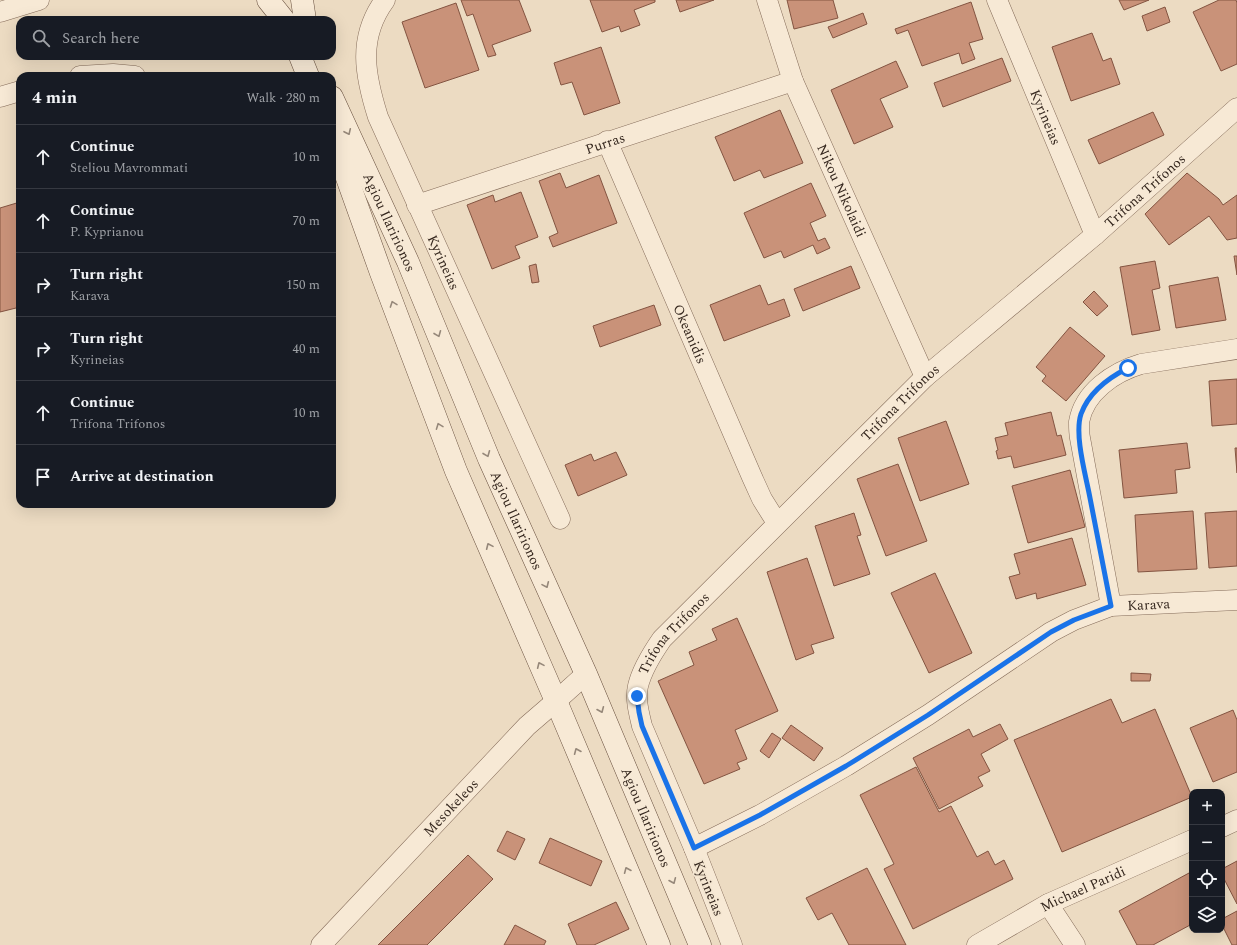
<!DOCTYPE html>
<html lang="en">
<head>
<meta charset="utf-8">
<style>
  :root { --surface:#171b24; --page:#20242c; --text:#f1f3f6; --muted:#9ea1a6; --line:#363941 }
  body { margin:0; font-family:Spectral,serif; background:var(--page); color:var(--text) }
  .controls { position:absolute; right:12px; bottom:12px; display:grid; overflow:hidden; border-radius:8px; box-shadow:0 4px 16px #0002 }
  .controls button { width:36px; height:36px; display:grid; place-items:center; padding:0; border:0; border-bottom:1px solid var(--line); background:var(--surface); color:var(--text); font:20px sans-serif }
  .stop { position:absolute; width:12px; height:12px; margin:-9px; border:3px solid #1a73e8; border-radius:50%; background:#fff }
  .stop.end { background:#1a73e8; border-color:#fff; box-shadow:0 1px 4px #0008 }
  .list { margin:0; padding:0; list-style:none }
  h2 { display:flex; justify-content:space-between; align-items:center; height:52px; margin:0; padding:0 16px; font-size:17px }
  h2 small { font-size:13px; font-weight:400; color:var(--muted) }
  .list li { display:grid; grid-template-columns:26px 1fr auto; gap:12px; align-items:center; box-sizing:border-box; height:64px; padding:0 16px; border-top:1px solid var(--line) }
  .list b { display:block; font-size:15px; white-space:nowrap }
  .list p { margin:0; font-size:13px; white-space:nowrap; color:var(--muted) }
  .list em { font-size:13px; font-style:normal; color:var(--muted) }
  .icon { flex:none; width:22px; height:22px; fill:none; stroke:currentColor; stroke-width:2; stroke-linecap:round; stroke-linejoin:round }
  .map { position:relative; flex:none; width:1237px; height:945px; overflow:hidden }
  .search { position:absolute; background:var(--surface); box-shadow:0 4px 16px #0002; left:16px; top:16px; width:320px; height:44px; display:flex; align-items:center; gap:10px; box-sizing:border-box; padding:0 14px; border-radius:12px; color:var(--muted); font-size:15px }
  .panel { position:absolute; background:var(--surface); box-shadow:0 4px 16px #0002; left:16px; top:72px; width:320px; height:436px; border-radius:12px }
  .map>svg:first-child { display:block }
</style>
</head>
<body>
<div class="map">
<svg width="1237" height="945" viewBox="0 0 1237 945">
  <rect width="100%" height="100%" fill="#ecdbc2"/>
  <!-- building -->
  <g fill="#c99279" stroke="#835441">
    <path d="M 461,0 L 519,0 L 531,31 L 492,45 L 496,55 L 488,57 L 473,14 L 467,16 Z"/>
    <path d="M 590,0 L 655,0 L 655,2 L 634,10 L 640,25 L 621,32 L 619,26 L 602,32 Z"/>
    <path d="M 676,0 L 714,0 L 680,12 Z"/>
    <path d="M 787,0 L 833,0 L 838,18 L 794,29 Z"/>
    <path d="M 1119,0 L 1149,0 L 1124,10 Z"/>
    <path d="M 1219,0 L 1236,0 L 1237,3 L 1237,64 L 1221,71 L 1193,12 Z"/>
    <path d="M 971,2 L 983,39 L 969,43 L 975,59 L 962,64 L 959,53 L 922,66 L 908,30 L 897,34 L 895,29 Z"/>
    <path d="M 456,3 L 479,70 L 425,88 L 402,22 Z"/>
    <path d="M 1165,7 L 1170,22 L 1147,31 L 1142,16 Z"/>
    <path d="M 863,13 L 867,24 L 833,38 L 828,27 Z"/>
    <path d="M 1092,33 L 1103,61 L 1111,58 L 1120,84 L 1071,101 L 1052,47 Z"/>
    <path d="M 601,47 L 620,103 L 584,115 L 572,82 L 561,85 L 554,63 Z"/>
    <path d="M 1002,58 L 1011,81 L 943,107 L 934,83 Z"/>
    <path d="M 896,61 L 908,87 L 880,99 L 893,127 L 854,144 L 831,90 Z"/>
    <path d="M 780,110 L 803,163 L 764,178 L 760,170 L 734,181 L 715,137 Z"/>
    <path d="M 1153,112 L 1164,135 L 1099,164 L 1088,140 Z"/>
    <path d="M 560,173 L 566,188 L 599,175 L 617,223 L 553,247 L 549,237 L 558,233 L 539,181 Z"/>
    <path d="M 1187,173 L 1219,199 L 1223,205 L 1237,195 L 1237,238 L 1227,240 L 1209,216 L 1169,245 L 1145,214 Z"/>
    <path d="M 811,183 L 826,216 L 810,223 L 818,241 L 825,238 L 830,248 L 817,254 L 813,245 L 784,258 L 781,251 L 764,258 L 744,213 Z"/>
    <path d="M 521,192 L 538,237 L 515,246 L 520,258 L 492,269 L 467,205 L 493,195 L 495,202 Z"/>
    <path d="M 20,202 L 20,307 L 0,312 L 0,208 Z"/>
    <path d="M 1234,256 L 1237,256 L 1237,275 Z"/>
    <path d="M 1155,261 L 1160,288 L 1152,290 L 1160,330 L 1132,335 L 1120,267 Z"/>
    <path d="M 536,264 L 539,282 L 532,283 L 529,266 Z"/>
    <path d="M 851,266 L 860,288 L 803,311 L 794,289 Z"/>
    <path d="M 1218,277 L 1226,320 L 1176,328 L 1169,286 Z"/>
    <path d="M 760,285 L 768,305 L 784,299 L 790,316 L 724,341 L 710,305 Z"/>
    <path d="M 1094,291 L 1108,306 L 1097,316 L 1083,302 Z"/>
    <path d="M 654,305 L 661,325 L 600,347 L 593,326 Z"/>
    <path d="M 1070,327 L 1105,356 L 1066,401 L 1042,381 L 1046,376 L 1036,367 Z"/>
    <path d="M 1237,379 L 1237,424 L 1212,426 L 1209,381 Z"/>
    <path d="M 1051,412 L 1057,436 L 1061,435 L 1066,455 L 1014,468 L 1011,456 L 998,459 L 996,451 L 998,450 L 995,438 L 1008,435 L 1005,423 Z"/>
    <path d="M 946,421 L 969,484 L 920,501 L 898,438 Z"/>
    <path d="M 1187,443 L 1190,468 L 1175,470 L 1177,493 L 1124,498 L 1119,450 Z"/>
    <path d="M 1235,448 L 1237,448 L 1237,473 Z"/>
    <path d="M 616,452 L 627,475 L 578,496 L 565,465 L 591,454 L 594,461 Z"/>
    <path d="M 898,464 L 927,541 L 886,556 L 857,479 Z"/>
    <path d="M 1070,470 L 1085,527 L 1028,543 L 1012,486 Z"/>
    <path d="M 1193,511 L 1197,569 L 1138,572 L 1135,515 Z"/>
    <path d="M 1237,511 L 1237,566 L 1209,568 L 1205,513 Z"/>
    <path d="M 854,513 L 861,535 L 857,536 L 870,574 L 834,586 L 815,526 Z"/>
    <path d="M 1072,538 L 1086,585 L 1037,599 L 1036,593 L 1016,599 L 1009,577 L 1020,574 L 1014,554 Z"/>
    <path d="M 807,558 L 834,638 L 811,645 L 814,653 L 796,660 L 767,572 Z"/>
    <path d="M 935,573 L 972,653 L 929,673 L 891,593 Z"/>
    <path d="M 737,618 L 778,711 L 735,730 L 747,759 L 737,763 L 740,769 L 704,784 L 658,681 L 694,665 L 689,652 L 717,640 L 712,629 Z"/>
    <path d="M 1131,673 L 1151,674 L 1150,681 L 1131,681 Z"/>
    <path d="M 1111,699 L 1122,723 L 1155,709 L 1192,797 L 1062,852 L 1014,740 Z"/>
    <path d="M 1233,710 L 1237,720 L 1237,772 L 1213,782 L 1190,728 Z"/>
    <path d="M 1000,724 L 1008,739 L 981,754 L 990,771 L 978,777 L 983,786 L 939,809 L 913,758 L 969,729 L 973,737 Z"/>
    <path d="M 791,725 L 823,748 L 814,761 L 782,738 Z"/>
    <path d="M 772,733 L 781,739 L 769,758 L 760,751 Z"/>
    <path d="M 916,767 L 939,812 L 951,806 L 977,857 L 988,851 L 995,865 L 1004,860 L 1013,879 L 913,929 L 884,869 L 894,864 L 860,795 Z"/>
    <path d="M 507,831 L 525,839 L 515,860 L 497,851 Z"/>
    <path d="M 550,838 L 602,861 L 591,886 L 539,863 Z"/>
    <path d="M 468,855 L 493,879 L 427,945 L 378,945 Z"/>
    <path d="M 1237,861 L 1237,904 L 1222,875 L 1222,869 Z"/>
    <path d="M 867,868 L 906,945 L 849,945 L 832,913 L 818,920 L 806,898 Z"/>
    <path d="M 1189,873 L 1192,879 L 1192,924 L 1153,945 L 1137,945 L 1119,911 Z"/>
    <path d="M 616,902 L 629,929 L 594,945 L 577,945 L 568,924 Z"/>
    <path d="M 1237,911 L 1237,945 L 1232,945 L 1222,925 L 1222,919 Z"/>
    <path d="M 515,925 L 546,941 L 544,945 L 504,945 Z"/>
  </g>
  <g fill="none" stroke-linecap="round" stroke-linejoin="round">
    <defs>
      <g id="street">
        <path id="s1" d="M 385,0 C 357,38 365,76 378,117 L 560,519"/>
        <path id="s2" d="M 767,0 L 793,81 L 925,377"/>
        <path id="s3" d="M 997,0 L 1095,235"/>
        <path d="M 0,12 L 39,0"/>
        <path d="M 80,76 L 113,74 L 135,76"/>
        <path d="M 0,97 L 20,91"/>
        <path id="s4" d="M 607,141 L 752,477 L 762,499 L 777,523"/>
        <path id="s5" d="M 417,205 L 793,81"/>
        <path d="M 1111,606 L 1080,438 C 1079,433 1079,427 1079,422 C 1084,392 1114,372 1141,364 L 1237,349"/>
        <path d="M 1222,827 L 1237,820"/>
        <path id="s6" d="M 694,848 L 760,815 L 846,766 L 928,715 L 1051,632 L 1074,620 L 1111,606 L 1237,600"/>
        <path d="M 1048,904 L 1075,945"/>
        <path id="s7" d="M 321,945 L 527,726 L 556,701 L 586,674"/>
        <path id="s8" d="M 732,945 L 694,848 L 642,726 C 639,713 635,699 638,686 C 642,669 653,652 662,639 L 925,377 L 1095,235 L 1237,108"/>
        <path id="s9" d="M 977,945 L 1048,904 L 1192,840"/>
      </g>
      <g id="secondary">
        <path d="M 268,0 L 284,20"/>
        <path d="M 302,0 L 305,20"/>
        <path d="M 300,56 L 308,76"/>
        <path id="s10" d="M 332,97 L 408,262 L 489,459 L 586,674 L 700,945"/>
        <path d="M 332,136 L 381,273 L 456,471 L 556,701 L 659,945"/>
      </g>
    </defs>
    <!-- street casing -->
    <use href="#street" stroke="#856c5a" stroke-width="21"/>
    <!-- secondary casing -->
    <use href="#secondary" stroke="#674e3d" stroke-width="23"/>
    <!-- street -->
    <use href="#street" stroke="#f7e9d5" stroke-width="20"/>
    <!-- secondary -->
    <use href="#secondary" stroke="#f7e9d5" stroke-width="22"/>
  </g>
  <!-- one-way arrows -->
  <defs><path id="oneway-chevron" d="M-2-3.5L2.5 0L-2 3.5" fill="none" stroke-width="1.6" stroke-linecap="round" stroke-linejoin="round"/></defs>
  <g stroke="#96887a">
    <use href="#oneway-chevron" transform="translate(348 132) rotate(65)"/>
    <use href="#oneway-chevron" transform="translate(393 304) rotate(-110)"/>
    <use href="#oneway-chevron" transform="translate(438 334) rotate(68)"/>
    <use href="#oneway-chevron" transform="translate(439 426) rotate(-111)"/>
    <use href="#oneway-chevron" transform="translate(487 454) rotate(68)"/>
    <use href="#oneway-chevron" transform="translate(489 546) rotate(-114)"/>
    <use href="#oneway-chevron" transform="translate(546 585) rotate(66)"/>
    <use href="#oneway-chevron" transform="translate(540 665) rotate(-114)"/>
    <use href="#oneway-chevron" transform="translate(601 710) rotate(67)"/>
    <use href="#oneway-chevron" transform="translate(577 751) rotate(-113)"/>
    <use href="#oneway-chevron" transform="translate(627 870) rotate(-113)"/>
    <use href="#oneway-chevron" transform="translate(673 881) rotate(67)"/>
  </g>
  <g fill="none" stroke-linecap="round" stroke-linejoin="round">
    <!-- route -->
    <path stroke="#1a73e8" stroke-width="5" d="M 637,696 L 639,712 L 642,726 L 694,848 L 760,815 L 846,766 L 928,715 L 1051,632 L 1074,620 L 1111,606 C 1104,570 1097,534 1090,498 C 1086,476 1074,435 1081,414 C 1089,392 1108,378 1128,368"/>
  </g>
  <g text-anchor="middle" stroke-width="3.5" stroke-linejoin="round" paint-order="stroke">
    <!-- street labels -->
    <g font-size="14" fill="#35271e" stroke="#f4e6d1">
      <text dy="5" stroke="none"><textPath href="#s3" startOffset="127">Kyrineias</textPath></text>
      <text dy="5" stroke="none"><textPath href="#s5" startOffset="198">Purras</textPath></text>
      <text dy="5" stroke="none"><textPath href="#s2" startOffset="205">Nikou Nikolaidi</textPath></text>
      <text dy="5" stroke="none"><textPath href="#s8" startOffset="990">Trifona Trifonos</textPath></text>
      <text dy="5" stroke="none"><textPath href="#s10" startOffset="138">Agiou Ilaririonos</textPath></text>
      <text dy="5" stroke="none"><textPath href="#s1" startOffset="282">Kyrineias</textPath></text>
      <text dy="5" stroke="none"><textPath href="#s4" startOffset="210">Okeanidis</textPath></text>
      <text dy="5" stroke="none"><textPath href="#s8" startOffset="666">Trifona Trifonos</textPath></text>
      <text dy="5" stroke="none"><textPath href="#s10" startOffset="462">Agiou Ilaririonos</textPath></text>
      <text dy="5" stroke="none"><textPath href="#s6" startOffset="521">Karava</textPath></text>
      <text dy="5" stroke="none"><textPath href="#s8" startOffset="342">Trifona Trifonos</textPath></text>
      <text dy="5" stroke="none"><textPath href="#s7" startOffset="189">Mesokeleos</textPath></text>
      <text dy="5" stroke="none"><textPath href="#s10" startOffset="786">Agiou Ilaririonos</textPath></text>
      <text transform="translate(709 888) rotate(68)" y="5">Kyrineias</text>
      <text dy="5" stroke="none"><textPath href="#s9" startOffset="120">Michael Paridi</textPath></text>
    </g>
  </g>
</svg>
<div class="controls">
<button>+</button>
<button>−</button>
<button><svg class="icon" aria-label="locate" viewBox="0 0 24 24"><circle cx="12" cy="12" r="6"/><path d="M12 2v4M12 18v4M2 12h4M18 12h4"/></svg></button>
<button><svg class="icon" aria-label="layers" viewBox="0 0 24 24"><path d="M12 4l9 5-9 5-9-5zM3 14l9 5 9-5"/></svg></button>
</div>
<div class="stop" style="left:1128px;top:368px"></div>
<div class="stop end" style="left:637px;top:696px"></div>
<div class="search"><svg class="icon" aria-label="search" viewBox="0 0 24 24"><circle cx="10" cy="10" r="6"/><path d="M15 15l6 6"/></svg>Search here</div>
<section class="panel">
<h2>4 min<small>Walk · 280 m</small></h2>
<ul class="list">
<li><svg class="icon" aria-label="ahead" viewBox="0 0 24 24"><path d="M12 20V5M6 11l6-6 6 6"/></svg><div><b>Continue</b><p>Steliou Mavrommati</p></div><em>10 m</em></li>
<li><svg class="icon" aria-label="ahead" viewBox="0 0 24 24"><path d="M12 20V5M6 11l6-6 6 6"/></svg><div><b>Continue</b><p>P. Kyprianou</p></div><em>70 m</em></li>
<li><svg class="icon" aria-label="right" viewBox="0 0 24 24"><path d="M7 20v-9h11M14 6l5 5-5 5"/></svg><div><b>Turn right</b><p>Karava</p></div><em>150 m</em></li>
<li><svg class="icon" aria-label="right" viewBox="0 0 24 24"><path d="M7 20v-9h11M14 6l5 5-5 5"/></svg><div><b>Turn right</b><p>Kyrineias</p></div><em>40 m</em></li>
<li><svg class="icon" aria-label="ahead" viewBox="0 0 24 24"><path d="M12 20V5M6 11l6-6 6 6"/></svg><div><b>Continue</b><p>Trifona Trifonos</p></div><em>10 m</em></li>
<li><svg class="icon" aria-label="arrive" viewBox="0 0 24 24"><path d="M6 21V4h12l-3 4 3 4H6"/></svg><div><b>Arrive at destination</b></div></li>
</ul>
</section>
</div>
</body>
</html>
